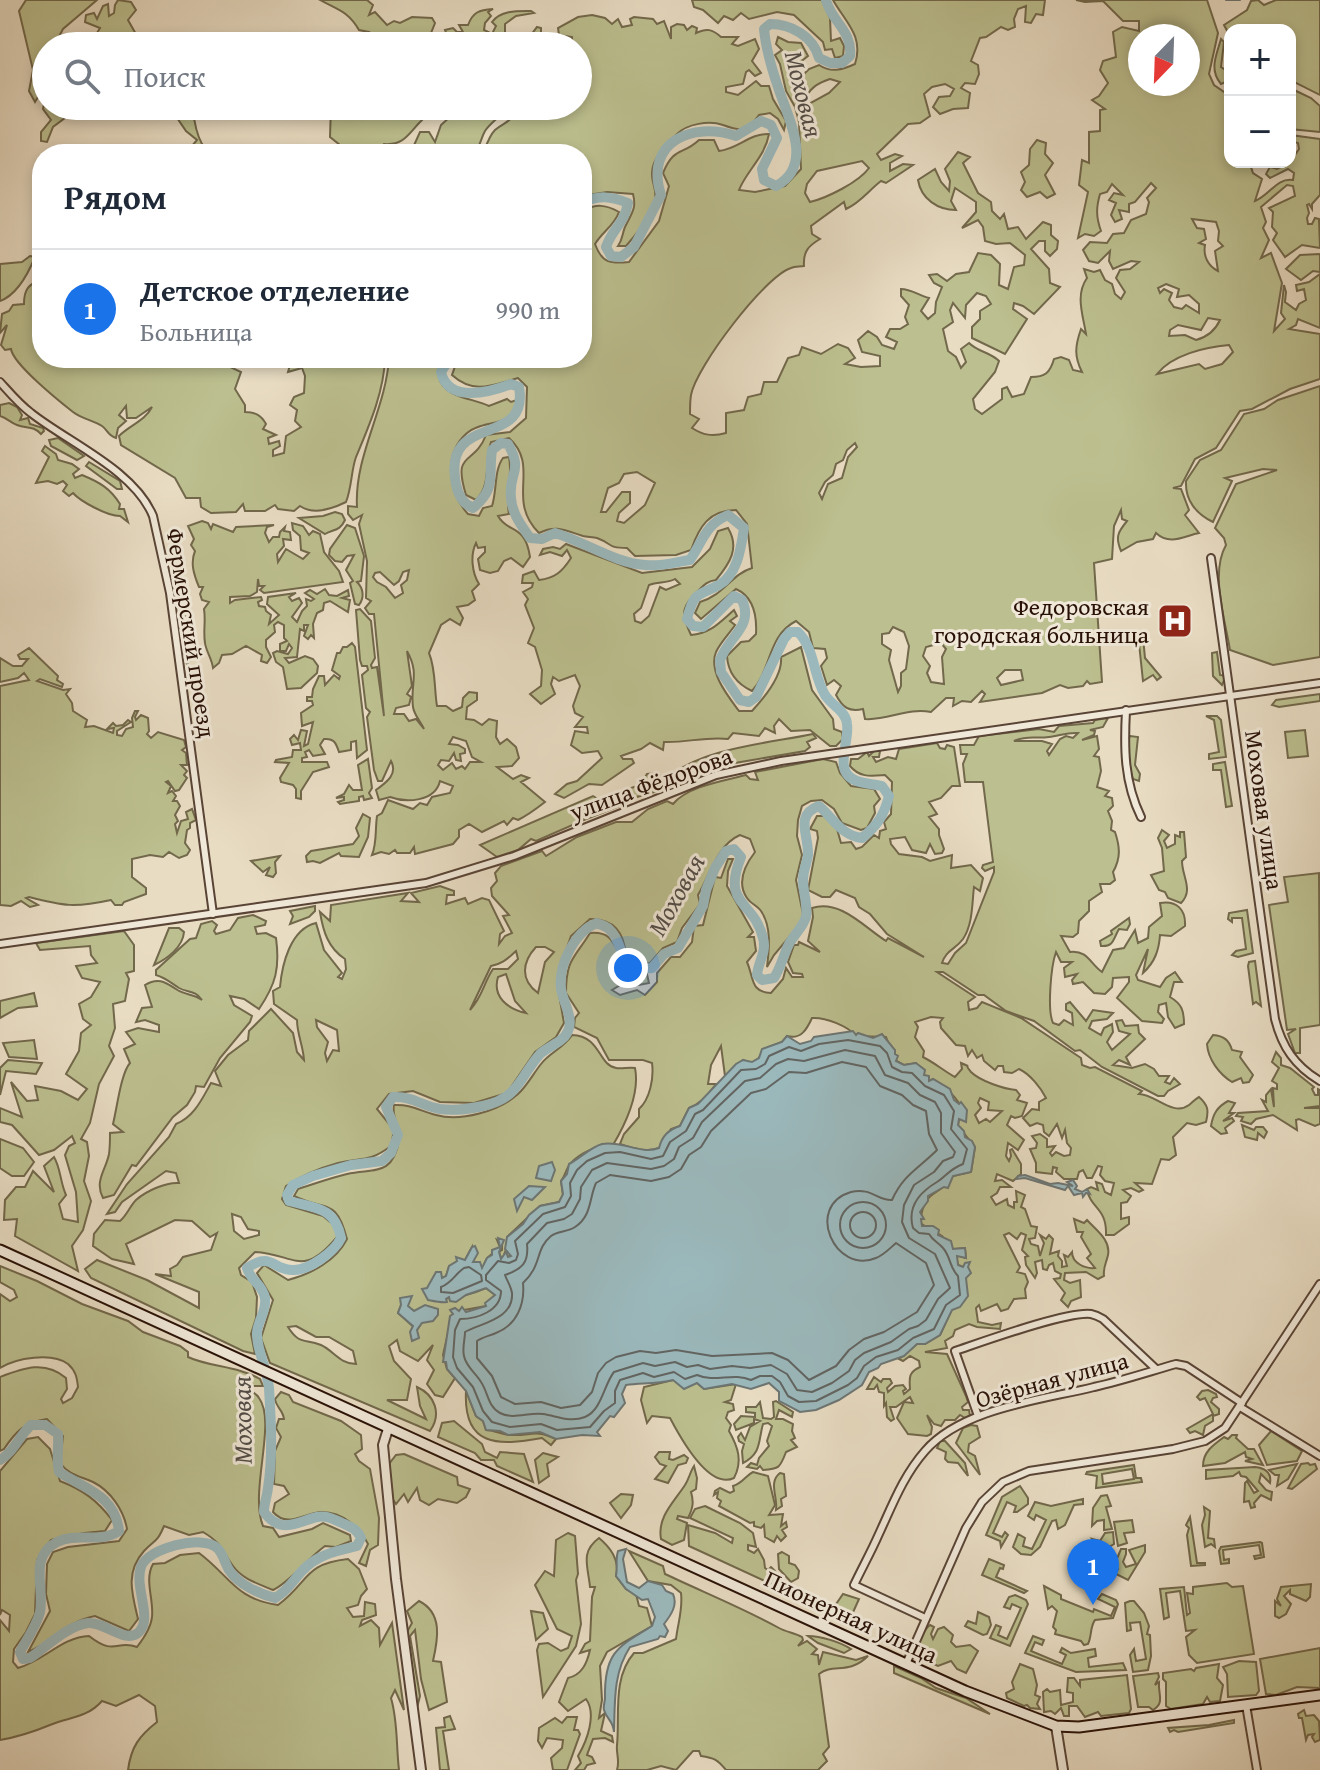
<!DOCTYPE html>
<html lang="ru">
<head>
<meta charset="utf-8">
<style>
  :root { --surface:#fff; --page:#f6f6f7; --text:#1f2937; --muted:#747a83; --line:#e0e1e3; --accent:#1a73e8 }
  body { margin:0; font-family:"Gentium Book Plus",serif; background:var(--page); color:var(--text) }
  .controls { position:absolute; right:24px; top:24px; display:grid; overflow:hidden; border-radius:16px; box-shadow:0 4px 12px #0003 }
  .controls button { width:72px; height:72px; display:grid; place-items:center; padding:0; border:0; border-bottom:2px solid var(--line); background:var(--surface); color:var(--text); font:40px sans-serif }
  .compass { position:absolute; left:1128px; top:24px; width:72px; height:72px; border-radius:50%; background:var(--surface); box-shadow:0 4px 12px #0003; rotate:203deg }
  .you { position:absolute; left:628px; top:968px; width:28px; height:28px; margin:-20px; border:6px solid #fff; border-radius:50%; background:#1a73e8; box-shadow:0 0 0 12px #1a73e833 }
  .badge { display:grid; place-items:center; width:52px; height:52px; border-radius:50%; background:var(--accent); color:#fff; font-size:26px; font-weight:700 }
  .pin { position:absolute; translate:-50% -66px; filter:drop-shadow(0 2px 4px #0008) }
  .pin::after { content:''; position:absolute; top:42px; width:28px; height:24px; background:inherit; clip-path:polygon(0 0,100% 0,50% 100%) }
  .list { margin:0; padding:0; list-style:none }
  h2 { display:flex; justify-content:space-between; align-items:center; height:104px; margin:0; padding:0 32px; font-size:34px }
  h2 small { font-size:26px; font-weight:400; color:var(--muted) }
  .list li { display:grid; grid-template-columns:52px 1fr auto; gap:24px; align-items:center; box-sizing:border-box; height:120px; padding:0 32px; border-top:2px solid var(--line) }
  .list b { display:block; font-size:30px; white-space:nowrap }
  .list p { margin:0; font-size:26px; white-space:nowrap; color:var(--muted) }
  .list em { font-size:26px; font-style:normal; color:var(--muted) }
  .icon { flex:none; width:44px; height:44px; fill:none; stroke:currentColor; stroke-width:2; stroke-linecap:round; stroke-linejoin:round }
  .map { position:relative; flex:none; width:1320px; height:1770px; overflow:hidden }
  .search { position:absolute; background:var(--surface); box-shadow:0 4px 12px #0003; left:32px; top:32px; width:560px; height:88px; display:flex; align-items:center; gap:20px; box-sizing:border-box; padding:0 28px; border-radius:44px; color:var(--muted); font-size:30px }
  .panel { position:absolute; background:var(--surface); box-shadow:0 4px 12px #0003; left:32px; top:144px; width:560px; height:224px; border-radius:32px }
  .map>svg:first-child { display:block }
</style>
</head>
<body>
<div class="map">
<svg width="1320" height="1770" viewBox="0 0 1320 1770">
  <rect width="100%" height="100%" fill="#e8dcc3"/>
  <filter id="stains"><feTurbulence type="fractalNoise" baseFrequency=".0025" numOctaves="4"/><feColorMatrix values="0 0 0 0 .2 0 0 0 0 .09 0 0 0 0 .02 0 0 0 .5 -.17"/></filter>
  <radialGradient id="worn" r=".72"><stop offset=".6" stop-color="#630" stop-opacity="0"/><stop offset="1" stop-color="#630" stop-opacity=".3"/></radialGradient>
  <!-- green -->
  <g fill="#bcbf8f" stroke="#72684b" stroke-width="2" fill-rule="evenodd">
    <path d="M 26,0 L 97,0 L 63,29 L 54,46 L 46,46 L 46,59 L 36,76 L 43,75 L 45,85 L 35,102 L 29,91 L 33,70 L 19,11 Z"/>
    <path d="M 118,0 L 131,2 L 136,10 L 128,20 L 141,43 L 151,46 L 122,46 L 123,38 L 116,34 L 106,35 L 95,46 L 89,46 L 100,28 L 85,22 L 86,15 L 94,13 L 97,19 L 103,6 L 108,4 L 109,16 L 114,13 L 115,5 Z"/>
    <path d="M 320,0 L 367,0 L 373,5 L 369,15 L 375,12 L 387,25 L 394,21 L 400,23 L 412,17 L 432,18 L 435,23 L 429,38 L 437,37 L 445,41 L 448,38 L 445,30 L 453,28 L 457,32 L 463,32 L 459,25 L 468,25 C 473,12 479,10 493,9 L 488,12 L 491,16 L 485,23 L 484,30 L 492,34 L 496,26 L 492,22 C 501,10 518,11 531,11 L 534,13 L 516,16 L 505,24 L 505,38 L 497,46 L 368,46 L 365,40 L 369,32 L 359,30 C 348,11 338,10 320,0 Z"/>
    <path d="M 692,0 L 822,0 L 830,18 L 831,41 L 840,38 L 844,46 L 843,56 L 835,58 L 832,49 L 825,50 L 823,42 L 794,15 L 777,12 L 749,19 L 741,13 L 733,20 L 724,16 L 718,23 L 703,10 L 694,7 Z"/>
    <path d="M 833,0 L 1045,0 L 1043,15 L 1036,14 L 1031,23 L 1025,22 L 1026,6 L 1018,9 L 1014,19 L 1015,27 L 1008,30 L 1001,27 L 986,37 L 980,38 L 971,61 L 978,65 L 979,74 L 975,84 L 965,83 L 961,88 L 970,93 L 968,108 L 953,109 L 940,114 L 933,107 L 939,97 L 950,96 L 954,89 L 945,84 L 932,87 L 924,94 L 930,116 L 920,123 L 908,124 L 877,154 L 881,160 L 895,154 L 902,156 L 890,163 L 890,171 L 903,164 L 913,165 L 886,183 L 881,181 C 868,191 861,202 846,209 L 844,202 L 811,226 L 812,234 L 820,239 C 808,246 803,252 804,266 C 800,267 795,266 791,268 C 765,276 696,367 691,395 C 690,401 690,408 690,414 L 699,419 L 692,428 C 703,435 712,437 726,433 L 726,413 L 744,410 L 748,397 L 761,394 L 764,382 L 777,382 L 788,358 L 799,355 L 802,347 L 821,354 L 838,344 L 848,348 L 855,358 L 845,364 L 861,367 L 880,366 L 880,356 L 862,352 L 858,340 L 868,331 L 877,337 L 882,345 L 894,349 L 897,342 L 886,337 L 890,329 L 900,329 L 908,324 L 905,317 L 909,305 L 901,296 L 901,289 C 911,289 918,295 929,298 L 921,311 L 928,319 L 935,313 L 936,302 L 942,287 L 934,283 L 929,275 L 937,274 L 947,281 L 956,274 L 969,272 L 978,253 L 991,255 L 1000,264 L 999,285 L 1008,289 L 1014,267 L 1024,265 L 1025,255 L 1010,243 L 996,244 L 985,241 L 983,227 L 978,220 L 962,228 L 976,212 L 976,202 L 955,188 L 951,201 L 956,210 C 938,210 921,199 918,180 L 935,169 L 941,182 L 949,191 L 950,181 L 945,169 L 958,152 L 970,157 L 963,163 L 978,193 L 991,202 L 992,211 L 1000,219 L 1004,214 L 1008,229 L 1018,227 L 1026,239 L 1043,222 L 1051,225 L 1051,235 L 1058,241 L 1057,249 L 1050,256 L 1045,251 L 1045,241 L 1039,241 L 1031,249 L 1049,269 L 1050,283 L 1060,287 L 1034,314 L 1023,306 L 1014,303 L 1013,309 L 1027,319 L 1005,354 L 972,338 L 972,327 L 980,319 L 980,311 L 991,304 L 986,296 L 977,293 L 966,305 L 965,318 L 953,303 L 950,310 L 953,322 L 943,329 L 948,351 L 956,357 L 961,368 L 966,362 L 961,349 L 969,343 C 978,352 990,352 999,361 L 995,372 L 973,399 L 975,409 L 982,414 L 1002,399 L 1002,389 L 1007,387 L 1012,397 L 1024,394 L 1031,377 C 1045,377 1050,373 1054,359 L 1061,357 L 1069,360 L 1073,370 L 1082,372 C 1074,356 1075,346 1081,329 L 1086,334 C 1083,315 1075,295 1087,278 L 1084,269 L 1094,272 L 1100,270 L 1105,280 L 1112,284 L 1115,294 L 1121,299 L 1125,292 L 1116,278 L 1120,270 L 1130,269 L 1139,262 L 1131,261 L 1113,269 L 1109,261 L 1110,251 L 1098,263 L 1089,261 L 1083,250 L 1090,242 L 1107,243 L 1113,234 L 1124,233 L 1131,220 L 1146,214 L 1149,202 L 1147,198 L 1156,188 L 1151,183 L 1135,202 L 1129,204 L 1129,212 L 1119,210 L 1122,219 L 1115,222 L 1111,215 L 1116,203 L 1109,200 L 1114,193 L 1123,195 L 1112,184 L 1107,192 L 1100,194 C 1096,208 1096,217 1101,231 L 1094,236 L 1085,234 L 1078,238 L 1088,192 L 1079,185 L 1082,160 L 1089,163 L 1089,132 L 1100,131 L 1100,110 L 1105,109 L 1092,100 L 1099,96 L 1108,83 L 1100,70 L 1103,61 L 1116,57 L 1113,32 L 1122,27 L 1139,31 L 1139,21 L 1123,21 L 1103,1 L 1085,2 L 1076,0 L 1207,0 L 1218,33 L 1209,74 L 1214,85 L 1230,96 L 1230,162 L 1257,162 L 1251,167 L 1253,173 L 1262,179 L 1255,201 C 1269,196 1277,177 1293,180 L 1294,173 L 1288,169 L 1270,178 L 1266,174 L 1270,167 L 1277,169 L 1290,162 L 1299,149 L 1298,143 L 1290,141 L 1290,135 L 1320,139 L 1320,195 L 1312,204 L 1312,209 L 1309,204 L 1307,205 L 1309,213 L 1307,218 L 1308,224 L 1312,224 L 1315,218 L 1319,219 L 1320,248 L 1302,245 L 1285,257 L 1273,240 L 1277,233 L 1272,227 L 1273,212 L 1269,208 L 1295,196 L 1293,186 L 1287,185 L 1261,207 L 1266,222 L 1263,228 L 1269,240 L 1261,258 L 1271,253 L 1282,283 L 1274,331 L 1285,319 L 1281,313 L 1284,285 L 1286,292 L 1285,302 L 1296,310 L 1299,304 L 1306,300 L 1304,289 L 1297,291 L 1296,285 L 1309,282 L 1320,274 L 1320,328 L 1298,319 L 1296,325 L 1289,329 L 1320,334 L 1320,379 L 1290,389 L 1252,409 L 1240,411 L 1216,448 L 1195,459 L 1181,486 L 1173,488 L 1181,489 L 1189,510 L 1185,515 L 1199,533 C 1184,536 1170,546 1156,533 L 1153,539 L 1137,542 L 1121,551 C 1115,537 1118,532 1127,521 L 1122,519 L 1121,510 L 1114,526 L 1112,559 L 1094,563 L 1102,682 L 1090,684 L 1087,681 L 1083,686 L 1068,688 L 1060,685 L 1042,693 L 980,702 L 985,694 L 982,691 L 971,702 L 962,701 L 953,706 L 954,698 L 946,698 L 931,712 C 908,707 887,721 865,719 L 863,709 C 849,712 843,708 836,695 L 841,686 L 834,680 L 827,685 L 821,666 L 827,658 L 825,649 L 813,648 L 809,632 L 796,621 C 767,636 772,669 752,691 C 737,684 728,673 727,656 L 741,642 L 749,641 L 756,634 C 757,616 754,597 736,589 L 701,619 L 695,613 L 700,602 C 724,595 732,574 752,568 L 747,524 L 736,510 C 709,510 699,527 691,550 L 676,555 L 635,556 L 627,548 C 607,548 613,544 597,538 C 593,537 587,537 583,536 C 566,531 557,524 539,533 C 505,499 541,467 509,438 L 491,442 C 484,462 492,484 476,500 L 466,495 C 452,449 474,467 486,435 L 510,432 L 526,418 L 527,387 L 518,378 C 493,385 474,395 452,375 L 458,358 L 582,358 L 582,211 C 596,204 605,204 619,212 C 614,226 603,231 595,244 C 602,263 610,264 629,262 L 659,221 L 669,186 L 663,173 C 674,146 682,156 699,140 L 714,140 L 719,151 C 738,149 750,133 769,134 C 765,157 747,170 739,190 L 755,192 L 785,186 L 801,169 L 799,122 L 795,107 L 786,91 L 780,64 L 775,55 L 782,50 L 776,44 L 778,37 L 788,42 L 801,43 L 808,56 L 799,63 L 795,73 L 799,79 L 809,69 L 819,65 C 831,73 842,70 855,64 C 864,36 846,23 833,0 ZM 1140,36 L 1188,36 L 1188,84 L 1140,84 ZM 830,79 L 840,82 L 829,93 L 809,104 L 803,102 C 809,89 817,83 830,79 ZM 862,161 L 869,168 C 859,182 827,198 810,202 L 805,193 L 807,184 L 817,171 ZM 1192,219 L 1216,222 L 1219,231 L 1218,241 L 1223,246 L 1215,251 L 1218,271 C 1208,266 1203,256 1205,245 L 1199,243 L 1206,239 L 1204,229 L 1197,228 ZM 1166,284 L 1179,289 L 1177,297 L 1189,295 L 1199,304 L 1199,313 L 1186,305 L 1182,309 L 1174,307 L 1169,300 L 1172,293 L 1164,289 L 1160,293 L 1158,288 ZM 1208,318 L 1220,320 C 1215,331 1207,337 1196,340 L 1185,335 L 1169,336 L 1170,330 L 1178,325 L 1201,330 ZM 1229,345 L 1233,352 L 1222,364 L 1205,369 L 1199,364 L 1157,374 C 1172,355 1205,347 1229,345 ZM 855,443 L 857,447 L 848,457 L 842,478 L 828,484 L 822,499 L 819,493 L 825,482 L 833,475 L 836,464 L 843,460 L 847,450 ZM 637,472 L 655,483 L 645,505 L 624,523 L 617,521 L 619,513 L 630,503 L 630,492 L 622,492 L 606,512 L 601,512 L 608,488 L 619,483 L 624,474 ZM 893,627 L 904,632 L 909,646 L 906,669 L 901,673 L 901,686 L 898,692 L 889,660 L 891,650 L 882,644 L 882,634 L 889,633 ZM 941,643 L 946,649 L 942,657 L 944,684 L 931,682 L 927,673 L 930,666 L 923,656 L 926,647 ZM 1005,670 L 1021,670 L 1023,680 L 1001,685 L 997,678 Z"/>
    <path d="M 1258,0 L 1264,5 L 1276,0 L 1320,0 L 1320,95 L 1290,80 L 1290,30 L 1230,30 L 1230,36 L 1224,25 L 1247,10 L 1251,1 Z"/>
    <path d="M 592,15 L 605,18 L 612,24 L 618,19 L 622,27 L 632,25 L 630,19 L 634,17 L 653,19 L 657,24 L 664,21 L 671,39 L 671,27 L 677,24 L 684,25 L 687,30 L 692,26 L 697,28 L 696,33 C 707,28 712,29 721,37 L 738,37 L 732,44 L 738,46 L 755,39 L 759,49 L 752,61 L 761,73 L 755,76 L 749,70 L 746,72 L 743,84 L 726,87 L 726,92 L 738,95 L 756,81 L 761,86 L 769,86 L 773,99 L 786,121 L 784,130 L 778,119 L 770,113 L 759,115 C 746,132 742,132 723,125 C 709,120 687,124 677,134 C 666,144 651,159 652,175 C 652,183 657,191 655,199 C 652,217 637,233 626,246 L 618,246 C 623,239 622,234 625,227 C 631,214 637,209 633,194 L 607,192 L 582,196 L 582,154 L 483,154 C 486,146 489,136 495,130 C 505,121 514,123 514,106 L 578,106 L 578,46 L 547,46 L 547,42 L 553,36 L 559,44 L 572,42 L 572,37 L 559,35 L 558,28 L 578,17 Z"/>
    <path d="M 537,27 L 541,28 L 541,46 L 523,46 Z"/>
    <path d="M 1221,39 L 1224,42 L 1221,67 L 1230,73 L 1230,91 L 1228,81 L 1221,84 C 1209,70 1216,56 1221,39 Z"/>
    <path d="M 1290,88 L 1311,98 L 1320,106 L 1320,132 L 1290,129 Z"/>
    <path d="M 46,93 L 46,106 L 70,106 L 69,115 L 53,127 L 47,142 L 41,141 L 41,132 L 51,120 L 43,109 Z"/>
    <path d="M 169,106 L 189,106 L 193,109 C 194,120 197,135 202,144 C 204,148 209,150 212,154 L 194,154 L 192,146 L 197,140 L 186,131 Z"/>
    <path d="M 331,106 L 441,106 C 434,111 426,115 421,121 C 409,133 404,146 384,144 L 377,151 L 350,153 L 330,137 Z"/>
    <path d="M 462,106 L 508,106 C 502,116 491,122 485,131 C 480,140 481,146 473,154 L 410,154 L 420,132 L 429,132 L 435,142 L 441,125 Z"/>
    <path d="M 1037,140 L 1046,143 L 1045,154 L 1053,163 L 1045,175 L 1055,194 L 1047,198 L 1040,192 L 1027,197 L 1021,190 L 1025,182 L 1021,172 L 1029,165 L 1030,149 Z"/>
    <path d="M 1320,254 L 1320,272 L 1313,271 L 1301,280 L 1286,269 L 1300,255 Z"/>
    <path d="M 30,256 L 35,257 C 28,274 17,295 0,301 L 0,264 L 22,262 Z"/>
    <path d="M 42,278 L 42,358 L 205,358 L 208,366 L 224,364 L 241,372 L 235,389 L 245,405 L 245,412 C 255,412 261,415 266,424 L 263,429 L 276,435 L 268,438 L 269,444 L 279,441 L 280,446 L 273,450 L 273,456 L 284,453 L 286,436 L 301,427 L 295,421 L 297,410 L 290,405 L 294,397 L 304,393 L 305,376 L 302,368 L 288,372 L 292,358 L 385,358 C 384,392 369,426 356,457 C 351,471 352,487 346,502 C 332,509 313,515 300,506 L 294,511 L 278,509 L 275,505 L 265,511 L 245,511 L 243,504 L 236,512 L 211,513 L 201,507 L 200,498 L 186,498 L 175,478 L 121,445 L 119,436 C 130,425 145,421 152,407 L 136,418 L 127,418 L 126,406 L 119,415 L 126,421 L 118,428 L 116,438 C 107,435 108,430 102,426 C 93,420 82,419 73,412 C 59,401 13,364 11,349 L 5,350 L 1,345 L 7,325 L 0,333 L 2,314 L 9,311 L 13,305 L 24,304 C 24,288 29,285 42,278 Z"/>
    <path d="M 389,358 L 440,358 C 440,365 438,371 439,377 C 443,398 474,398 489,406 L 507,399 L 511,402 L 517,400 C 513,430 484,418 467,433 C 443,454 448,492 468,514 L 479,516 L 483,508 L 492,506 C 497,491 494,470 503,458 L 509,457 C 513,476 505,494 509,514 L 498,516 C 508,534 525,523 530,557 L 523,567 L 511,558 L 504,561 L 498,571 L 490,573 L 480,570 L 478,559 L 485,552 L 485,547 L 478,548 L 476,543 C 470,555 472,573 479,584 L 472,591 L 475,600 L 468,605 L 457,607 L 463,618 L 460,625 L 450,619 L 441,625 L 429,653 C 436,670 434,688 437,706 L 446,706 L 453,711 L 462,707 L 463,698 L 469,692 L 477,693 L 477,700 L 467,707 L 466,719 L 474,720 L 482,725 L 489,719 L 497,721 L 496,737 L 500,744 L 507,739 L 516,747 L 519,758 L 512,766 L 497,767 L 513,779 L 521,775 L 529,778 L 521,782 L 545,802 C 536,809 528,815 518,820 L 513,818 L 507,825 L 504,821 L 482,832 L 469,824 L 459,830 L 459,837 L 453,844 L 415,854 L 414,847 L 410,853 L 397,853 L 395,850 L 389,854 L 381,852 L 372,855 C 377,843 375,830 377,816 L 382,813 L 388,800 L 413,809 L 420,803 L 427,805 L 432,797 L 450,793 L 453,786 L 440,781 C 435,802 406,803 390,797 L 379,800 L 376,790 C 387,782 398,774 391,761 L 382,781 L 378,781 L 374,770 L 367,717 L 370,712 L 366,708 L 362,675 L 368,670 L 367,666 L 362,666 L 360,660 L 356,610 L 360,609 L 371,621 L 375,658 L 371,665 L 372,668 L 377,667 L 384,716 L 374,614 L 369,614 L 365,608 L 371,601 L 366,598 L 367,561 L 359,524 L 362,515 L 353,520 L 348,514 L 348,506 L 357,507 C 354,456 386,409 389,358 ZM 409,570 L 407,580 L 401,585 L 403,593 L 395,598 L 386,587 L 377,582 L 373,577 L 375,573 L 380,572 L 394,585 L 399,581 L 403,572 ZM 407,651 C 420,674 410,684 413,707 C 414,715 421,722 424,729 L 416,719 L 409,721 L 404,714 L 394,714 L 396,708 L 409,705 L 411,697 L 407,694 L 412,686 ZM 453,737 L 466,741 L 472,757 L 481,762 L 470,762 L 465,769 L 462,766 L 456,769 L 452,763 L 443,770 L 438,765 L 441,760 L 449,761 L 454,753 L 456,760 L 461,761 L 460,754 L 465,753 L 465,749 L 458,745 L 449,744 Z"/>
    <path d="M 1320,386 L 1320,657 L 1273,665 L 1230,650 C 1225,619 1210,573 1226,545 L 1224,538 L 1215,528 L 1236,484 L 1277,470 L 1263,469 L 1225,478 L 1232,481 L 1213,522 C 1196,514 1185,500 1186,481 L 1200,460 L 1221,450 L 1244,414 L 1264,409 L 1278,400 Z"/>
    <path d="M 9,403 L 17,407 L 22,415 L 20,420 L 28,418 L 30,424 L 43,428 L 44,431 L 41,434 C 33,425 26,429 17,425 C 11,423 7,418 0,416 L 0,405 Z"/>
    <path d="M 58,438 L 84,456 L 77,460 L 51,446 L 49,440 Z"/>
    <path d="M 45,446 L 56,454 L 58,460 L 72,464 L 79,469 L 73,474 L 75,478 L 82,475 C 99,482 110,488 120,504 L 119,509 L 124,509 L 128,522 L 120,516 C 107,516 80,501 73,493 L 69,496 L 63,491 L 67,485 L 63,481 L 57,484 L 48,481 L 36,483 L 49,457 L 42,451 Z"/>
    <path d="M 89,462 L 120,481 L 122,489 L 117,489 L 86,466 Z"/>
    <path d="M 335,512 L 342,514 L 345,520 C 340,531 334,529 325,534 L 299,518 L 323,516 Z"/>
    <path d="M 202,521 L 208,523 L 211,529 L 213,524 L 233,532 L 236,527 L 274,525 L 267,527 L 265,533 L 269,542 L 273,537 L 279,537 L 280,532 L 285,527 L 284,531 L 290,532 L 291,540 L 283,539 L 284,546 L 277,554 L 278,562 L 286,549 L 303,559 L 309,553 L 301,550 L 300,536 L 293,530 L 292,523 L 303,526 L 309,535 L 313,531 L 320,534 L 324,552 L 339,571 L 343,582 L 264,593 L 260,590 L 264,586 L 259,586 L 258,579 L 257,592 L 250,596 L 230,597 L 230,603 L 235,600 L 261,597 L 262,600 L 258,602 L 259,606 L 265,607 L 266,611 L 271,615 L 269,624 L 279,615 L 267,604 L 268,597 L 296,593 L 289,597 L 292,601 L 299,598 L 302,603 L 292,617 L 297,622 L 302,611 L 307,606 L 306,599 L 311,601 L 314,599 L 305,593 L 310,590 L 317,594 L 325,589 L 329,595 L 337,596 L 348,590 L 349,596 L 342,598 L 350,600 L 348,612 L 330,601 L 324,603 L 323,610 L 317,613 L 313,624 L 314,638 L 311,635 L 308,639 L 304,636 L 308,625 L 304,625 L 304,631 L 300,629 L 297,657 L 285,658 L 289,663 L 305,656 L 313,659 L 318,666 L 317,673 L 301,688 L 287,689 L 283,667 L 276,662 L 273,653 L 277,651 L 288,654 L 292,648 L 289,644 L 286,651 L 280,651 L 280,644 L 287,641 L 284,638 L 284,625 L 278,622 L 274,625 L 275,632 L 266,640 L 266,647 L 271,657 L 267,663 L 261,661 L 262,655 L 246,646 L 232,654 L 222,655 L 219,663 L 213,668 C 212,659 206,651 205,643 C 203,631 206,621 204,609 L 209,602 L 202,600 L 200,594 L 203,587 L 199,587 C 194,575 190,563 195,551 L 191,545 L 194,539 L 188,526 Z"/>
    <path d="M 347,525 L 355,528 L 364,556 L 361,581 L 357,582 C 363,588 365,597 359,605 L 355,604 L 350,583 L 353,581 L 346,570 L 354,555 L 347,556 L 342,562 L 335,561 L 329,555 L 330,549 Z"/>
    <path d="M 728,528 C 740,548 730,563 716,580 C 708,581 705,584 699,590 C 682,606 680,612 691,635 C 710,634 720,622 734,610 L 737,616 L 730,621 L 735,625 C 729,634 720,643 716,652 C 708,672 728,696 739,711 L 752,711 C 764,698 783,676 781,657 L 801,647 L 812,690 L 833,719 L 834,729 L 842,732 L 843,739 L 836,746 L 830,746 L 810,730 L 791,731 L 779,719 L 774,726 L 775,733 L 765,728 L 759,736 L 733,733 L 728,739 C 708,736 686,743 664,742 L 663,750 L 650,743 L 641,749 L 621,756 L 623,759 L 632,759 L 634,763 L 602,785 L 589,784 L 564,798 L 555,794 L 567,784 L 577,781 L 602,758 L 598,751 L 582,753 L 571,745 L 575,731 L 588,733 L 587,727 L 575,727 L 583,717 L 575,713 L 573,706 L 580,686 L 575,675 L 559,681 L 553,677 L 551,684 L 555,694 L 541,704 L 530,694 L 541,686 L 542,670 L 535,647 L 528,643 L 534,628 L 525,605 L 528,599 L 523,592 L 532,587 L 533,583 L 522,583 L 523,575 L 534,571 L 539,580 C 555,578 562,572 571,558 L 567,550 L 562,556 L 550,552 L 540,555 L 543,549 L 553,547 L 560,549 L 566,544 L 642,573 L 692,567 L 710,549 L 718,531 ZM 675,579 L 680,584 L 666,590 L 660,587 L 649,616 L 641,623 L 635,621 L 634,614 L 641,608 L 649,585 C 658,581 666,584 675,579 Z"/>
    <path d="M 182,609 L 189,611 L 186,617 L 190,621 L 187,627 L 193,636 L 190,643 L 194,655 L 187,664 L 182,647 L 188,634 L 181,633 L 185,625 L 178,616 Z"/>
    <path d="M 1138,634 L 1143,637 L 1145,658 L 1161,677 L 1157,680 L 1153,675 L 1143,681 Z"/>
    <path d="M 352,643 L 355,647 L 367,750 L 357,758 L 356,741 L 351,742 L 351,750 L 339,752 C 336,743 334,738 324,739 L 320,745 L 325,754 L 313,756 L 309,750 L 305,752 L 307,757 L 302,758 L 302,762 L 327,762 L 329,767 L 313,772 L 301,791 L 301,799 L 296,798 L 296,789 L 293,785 L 281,782 L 280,778 L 289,763 L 275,762 L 276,760 L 292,757 L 293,750 L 301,750 L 300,743 L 292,745 L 290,739 L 294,735 L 298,740 L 301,730 L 307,731 L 304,746 L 308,744 L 313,722 L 302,726 L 301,713 L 313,705 L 312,701 L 307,701 L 307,697 L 312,697 L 313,689 L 319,676 L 324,676 L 325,685 L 334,675 L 339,679 L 340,676 L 332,670 L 337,653 L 340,653 L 343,647 L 347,647 Z"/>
    <path d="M 29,648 L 58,676 L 57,680 L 63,684 L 62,687 L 40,679 L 37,681 L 63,690 L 70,689 L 66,694 L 72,703 L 73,711 L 87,720 L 85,727 L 94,726 L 113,733 L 114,728 L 107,729 L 113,723 L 116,726 L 123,725 L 128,720 L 131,722 L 117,731 L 117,735 L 122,736 L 126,729 L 133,727 L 132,718 L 135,711 L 138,711 L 135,717 L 136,720 L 141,715 L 148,718 L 149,731 L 147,734 L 151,738 L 158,732 L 184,740 L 186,747 L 182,750 L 186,753 L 187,765 L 181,765 L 187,771 L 184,775 L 187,778 L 179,790 L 175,791 L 168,781 L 166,782 L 171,786 L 168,793 L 172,791 L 176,796 L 173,801 L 177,801 L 180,806 L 175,815 L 178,821 L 175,824 L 177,833 L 181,821 L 188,819 L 186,812 L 192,809 L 196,820 L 190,823 L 190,828 L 187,830 L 185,843 L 190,850 L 187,855 L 179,858 L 169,852 L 163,857 L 150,855 L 132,859 L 132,877 L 146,888 L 146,894 L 124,902 L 122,905 L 115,905 L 111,900 C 74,908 64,906 29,897 L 26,898 L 38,905 L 30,907 L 21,901 L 11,906 L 0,905 L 0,686 L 29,680 L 24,673 L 18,678 L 0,682 L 0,658 L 13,666 L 22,666 L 28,659 L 20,659 L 18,655 Z"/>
    <path d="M 1217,652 L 1220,675 L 1226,676 L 1222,685 L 1213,676 L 1212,653 Z"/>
    <path d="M 1320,694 L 1320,701 L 1279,707 L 1272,705 L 1276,700 Z"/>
    <path d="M 1206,716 L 1217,716 L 1221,720 L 1226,757 L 1209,759 L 1209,754 L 1219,752 L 1214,720 Z"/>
    <path d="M 1108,718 L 1103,727 L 1090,730 L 1095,731 L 1094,735 L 1082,740 L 1097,736 L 1099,749 L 1094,756 L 1099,757 L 1101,771 L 1097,787 L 1109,791 L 1105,796 L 1112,798 L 1113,806 L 1108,811 L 1112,821 L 1111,830 L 1115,832 C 1120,847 1121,858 1113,872 L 1115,880 L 1110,884 L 1100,884 L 1102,892 L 1089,901 L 1089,911 L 1079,921 L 1078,933 L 1073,937 L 1061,936 L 1070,952 C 1088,950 1090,964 1102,972 L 1113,950 L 1124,948 L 1135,930 L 1138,943 L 1148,938 L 1149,927 L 1162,916 L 1160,903 C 1177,900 1186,910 1185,926 L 1171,936 L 1160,935 C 1159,950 1155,962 1143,973 L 1148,949 L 1136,975 L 1138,980 L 1160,987 L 1166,978 L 1175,972 L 1182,982 L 1174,982 L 1170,997 C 1182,1004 1184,1011 1184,1024 L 1175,1028 L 1168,1017 L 1166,1003 L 1159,1005 L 1158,1012 L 1164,1019 L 1162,1023 L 1142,1021 L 1117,998 L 1129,982 L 1129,977 L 1113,978 L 1112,987 L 1105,994 L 1094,993 L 1083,982 L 1073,984 L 1072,980 L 1077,974 L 1065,977 L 1064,968 L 1072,962 L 1061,962 L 1056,952 C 1051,966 1047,1010 1053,1023 L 1059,1025 L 1064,1020 L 1073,1025 L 1072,1013 L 1066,1010 L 1066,1004 L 1070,1002 L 1086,1021 L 1093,1010 L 1113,1013 L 1107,1019 L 1092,1021 L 1089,1028 L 1101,1035 L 1104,1028 L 1112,1024 L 1113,1032 L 1107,1042 L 1112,1050 L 1130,1034 L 1119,1031 L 1116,1021 L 1122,1020 L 1125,1026 L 1138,1025 L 1139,1033 L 1145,1039 L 1126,1057 L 1130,1065 L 1119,1060 L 1113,1065 L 1132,1068 L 1145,1064 L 1154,1069 L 1159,1076 L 1169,1076 L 1165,1082 L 1170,1084 L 1174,1078 L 1180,1084 L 1168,1091 L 1164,1096 L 1158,1096 L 1102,1067 L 1080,1050 L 1075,1051 L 1034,1021 L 1006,1011 L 984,995 L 978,995 L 943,972 L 937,972 L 975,997 L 968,1002 L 969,1010 L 977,1008 L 982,1002 L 1021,1018 L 1081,1058 L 1082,1065 L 1090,1068 L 1095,1067 L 1142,1091 L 1139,1094 C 1155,1094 1173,1117 1189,1105 C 1192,1103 1195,1099 1199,1097 C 1208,1105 1209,1110 1206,1122 L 1196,1125 L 1187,1123 L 1173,1137 L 1176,1155 L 1169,1160 L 1161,1159 L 1152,1184 L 1135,1183 L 1143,1190 L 1139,1192 L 1131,1188 L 1123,1190 L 1131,1196 L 1127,1202 L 1121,1203 L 1121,1219 L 1129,1217 L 1129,1224 L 1114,1235 L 1106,1235 C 1107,1207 1090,1209 1087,1189 L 1091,1187 L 1098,1190 L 1096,1182 L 1102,1184 L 1105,1192 L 1111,1195 L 1114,1183 L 1105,1181 L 1100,1175 L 1102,1167 L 1098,1166 L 1092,1178 L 1087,1178 L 1083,1170 L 1079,1172 L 1077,1179 L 1064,1179 L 1056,1172 L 1057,1168 L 1053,1167 L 1052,1174 L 1036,1172 L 1036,1163 L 1030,1149 L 1036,1148 L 1037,1143 L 1032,1136 L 1040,1134 L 1047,1139 L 1047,1147 L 1055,1146 L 1050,1153 L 1052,1156 L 1056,1152 L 1064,1156 L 1070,1155 L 1071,1148 L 1067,1143 L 1065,1130 L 1062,1138 L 1057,1124 L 1049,1136 L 1044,1132 L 1043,1125 L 1037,1123 L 1030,1126 L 1023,1118 L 1032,1109 L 1039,1110 L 1039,1102 L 1046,1098 C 1041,1088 1030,1074 1019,1069 L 1012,1073 L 1004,1072 L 1003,1066 L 998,1066 L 995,1070 L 984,1061 L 982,1055 L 977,1058 L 972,1050 L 968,1056 L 965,1046 L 956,1045 L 941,1028 L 940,1022 L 943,1018 L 931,1017 L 915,1022 L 918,1027 L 915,1037 L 924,1051 L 923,1057 C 935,1063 944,1071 955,1077 L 962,1069 L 961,1063 C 974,1069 962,1062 971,1072 C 980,1081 1004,1089 1016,1090 L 1020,1095 L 1017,1100 L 1027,1103 L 1022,1116 L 1015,1118 L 1011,1116 L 1007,1125 L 1024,1140 L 1018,1150 L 1008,1143 L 1006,1156 L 1009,1161 L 1011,1156 L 1010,1150 L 1012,1149 L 1021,1164 L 1021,1174 L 1013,1181 L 997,1174 L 995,1181 L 1002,1180 L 1011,1187 L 1000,1187 L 997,1193 L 991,1197 L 996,1205 L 1007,1199 L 1008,1205 L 1014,1208 L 1014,1202 L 1017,1202 L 1016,1191 L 1025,1195 L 1021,1207 L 1025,1209 L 1031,1226 L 1037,1227 L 1035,1238 L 1029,1239 L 1031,1244 L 1038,1246 L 1040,1256 L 1044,1243 L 1040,1235 L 1046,1239 L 1049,1235 L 1053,1239 L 1050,1254 L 1059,1251 L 1058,1256 L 1062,1261 L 1062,1267 L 1067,1266 L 1064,1255 L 1068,1257 L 1072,1252 C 1072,1263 1085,1269 1095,1268 L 1087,1258 L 1091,1254 L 1081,1237 L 1083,1232 L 1077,1232 L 1074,1219 L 1084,1223 L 1087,1220 C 1096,1230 1111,1240 1108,1255 C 1106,1264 1103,1267 1104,1276 L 1098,1279 L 1086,1272 L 1065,1273 L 1064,1280 L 1070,1283 L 1080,1280 L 1081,1297 L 1071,1301 L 1068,1307 L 1061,1300 L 1065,1293 L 1054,1279 L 1060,1278 L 1061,1274 L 1055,1271 L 1053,1263 L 1049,1265 L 1047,1270 L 1043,1269 L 1042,1260 L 1035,1262 L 1037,1273 L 1035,1278 L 1026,1265 L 1025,1257 L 1028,1256 L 1022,1250 L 1026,1235 L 1021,1233 L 1017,1239 L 1009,1233 L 1004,1235 L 1020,1267 L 1017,1272 L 1025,1274 L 1028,1282 L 1025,1289 L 1026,1298 L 1014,1299 L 1008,1309 L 1001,1311 L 997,1304 L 981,1311 L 979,1305 L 976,1308 L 978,1322 L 992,1325 L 1001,1323 L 1000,1329 L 977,1327 L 969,1324 L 955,1330 L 953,1336 L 945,1341 L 947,1348 L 925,1352 L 947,1354 L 966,1396 L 968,1402 L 962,1407 L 963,1410 L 969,1410 L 970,1416 L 965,1418 L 960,1415 L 955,1420 L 945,1420 L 941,1426 L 934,1424 L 927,1415 L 932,1427 L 931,1434 L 927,1436 L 908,1434 L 897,1418 L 904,1402 L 913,1403 L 910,1397 L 896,1407 L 890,1407 L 894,1419 L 891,1421 L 887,1417 L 886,1403 L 884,1406 L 884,1393 L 879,1392 L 877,1385 L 874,1389 L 867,1389 L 874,1377 L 881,1382 L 883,1379 L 890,1379 L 892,1383 L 887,1388 L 888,1392 L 895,1386 L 903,1385 L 906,1389 L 903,1391 L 904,1394 L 910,1389 C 909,1377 909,1372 920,1367 L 919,1361 L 910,1356 L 903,1361 L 899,1359 L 917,1344 L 925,1344 L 940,1335 L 966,1278 L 964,1267 L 958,1265 L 956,1255 L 966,1258 L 965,1248 L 953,1249 L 942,1236 L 920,1223 C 924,1187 938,1199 953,1176 L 971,1172 L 975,1147 L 958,1126 L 959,1118 L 966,1121 C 964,1104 949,1089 933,1079 L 928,1082 L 916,1063 L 904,1065 L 895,1060 L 886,1037 L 856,1036 C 848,1026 825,1017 812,1018 C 807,1029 801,1040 787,1036 L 782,1042 L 763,1049 L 759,1058 L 751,1063 L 743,1060 L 725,1076 L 721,1046 L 711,1065 L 708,1084 L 716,1084 C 709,1094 700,1104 689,1108 L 680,1126 L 671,1129 L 659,1148 C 648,1153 632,1148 620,1144 L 624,1134 L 639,1117 L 639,1109 C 650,1099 654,1078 652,1063 L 643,1060 L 609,1060 L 597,1038 L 574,1027 L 575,1018 L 579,1013 L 566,993 C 566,959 574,959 590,933 C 626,930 607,967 647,974 L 649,983 L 639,985 L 629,980 L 612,990 L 620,995 L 637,990 L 645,995 L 657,982 L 657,973 L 671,957 L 680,957 L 692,942 L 694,926 L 703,925 L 715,877 L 721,878 L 728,859 L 733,859 L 728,871 L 727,886 L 753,932 L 748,937 L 754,937 L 756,951 L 747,962 C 754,978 750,992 771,993 L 783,979 L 786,968 L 792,977 L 803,977 L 802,974 L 793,973 L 788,962 L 794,945 L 798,945 L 799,942 L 820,952 L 808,941 L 813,917 L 812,908 C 840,899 864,927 886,941 L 888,938 L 924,957 L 887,934 L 870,914 L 859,907 L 855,898 L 836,890 L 830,897 L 822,897 L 808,890 L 818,838 L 817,831 L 810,829 L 817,816 L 824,816 L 837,829 L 841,843 L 851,842 L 856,849 L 862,847 L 874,835 L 879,838 L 880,831 L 886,829 L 884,822 L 891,814 L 892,782 L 885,775 C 871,776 860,778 850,766 L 851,759 L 858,759 L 867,752 L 869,756 L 874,751 L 880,751 L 879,757 L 873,757 L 876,762 L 888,757 L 896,759 L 899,749 L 937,743 L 940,748 L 945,749 L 947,745 L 954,747 L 960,786 L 952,786 L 941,798 L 929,802 L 937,814 L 929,817 L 939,829 L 939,835 L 944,849 L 942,853 L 935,854 L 930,844 L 926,853 L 912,850 L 905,837 L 890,839 L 891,844 L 899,854 L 922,857 L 930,861 L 952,855 L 951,868 L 971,865 L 983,878 L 980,891 L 974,887 C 972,903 973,924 963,939 C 955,950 946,950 942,963 L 948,964 L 955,953 L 966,943 L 994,872 L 994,867 L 985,871 L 982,868 L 983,865 L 993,862 L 983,782 L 965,782 L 963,764 L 967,754 L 961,754 L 960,745 L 974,745 L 979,736 L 1039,729 L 1054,732 L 1059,726 L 1093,723 L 1095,720 ZM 1078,733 L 1073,738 L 1066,736 L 1060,739 L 1049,755 L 1047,751 L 1052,744 L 1042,741 L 1014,741 C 1026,735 1036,739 1049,737 C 1059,736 1067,732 1078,733 ZM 980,1098 L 989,1102 L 988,1110 L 1002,1111 L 990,1122 L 986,1119 L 979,1123 L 975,1115 L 981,1108 L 978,1103 Z"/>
    <path d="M 1305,730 L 1308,756 L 1288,758 L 1285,732 Z"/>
    <path d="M 813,734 L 816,738 L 807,742 L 810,747 L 805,751 L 735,763 L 690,778 L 674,777 L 675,783 L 670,786 L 664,782 L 662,790 L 626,800 L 620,806 L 584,820 L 582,816 L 575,824 L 536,841 L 531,839 L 518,850 L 497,857 L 480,845 L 593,796 L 606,804 C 617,802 626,799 631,788 L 640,785 L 647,774 L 657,773 L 667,779 C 699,748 771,743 813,734 Z"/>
    <path d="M 1130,736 L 1138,737 L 1135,765 L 1140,774 L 1139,781 L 1133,779 C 1129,767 1124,748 1130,736 Z"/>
    <path d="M 368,759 L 372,788 L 369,793 L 372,798 L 364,800 L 363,796 L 359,797 L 359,801 L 340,804 L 338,802 L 344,800 L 344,797 L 336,798 L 344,794 L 349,785 L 353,790 L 362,790 L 358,765 Z"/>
    <path d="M 823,759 L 836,762 L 840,773 L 851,786 L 874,789 L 880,799 L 874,806 L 875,813 L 867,828 L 861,830 L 842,823 L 834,809 L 822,800 L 811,801 L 802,806 L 798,820 L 797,836 L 802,855 L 796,880 L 803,914 L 800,924 L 774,955 L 767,967 C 769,950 772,927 761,911 C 758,906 751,904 747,898 C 736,882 745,865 755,852 L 750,839 L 740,835 C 717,845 710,875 698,895 L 700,904 L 682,928 L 677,942 L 663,948 L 650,963 L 640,964 L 626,956 C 624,932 614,919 590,919 L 571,936 L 558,973 L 558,989 L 564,1023 L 556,1037 L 535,1052 L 507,1093 L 474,1103 L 440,1102 L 413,1091 L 389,1094 L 377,1109 L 394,1130 L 391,1146 C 368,1163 363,1157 338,1163 C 320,1168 301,1176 286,1186 L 282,1199 L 286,1205 L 323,1216 L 336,1227 L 337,1237 C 302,1279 295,1254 255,1252 L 239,1268 L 241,1275 L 252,1282 L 257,1297 L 256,1318 L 251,1334 L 255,1354 L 243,1351 L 91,1278 L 85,1269 L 97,1260 L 147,1280 L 199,1308 L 199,1292 L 155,1274 L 171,1276 L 170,1269 L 177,1265 L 183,1257 L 211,1250 L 217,1233 L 210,1237 L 192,1221 L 175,1220 L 126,1244 L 134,1264 L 112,1259 L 93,1246 L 94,1234 L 105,1220 L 120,1221 C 127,1215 130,1206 136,1200 C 146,1191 166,1182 179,1183 L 176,1173 L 166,1171 L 122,1202 L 115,1212 L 107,1214 L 127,1184 L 169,1137 L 176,1124 C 194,1117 202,1099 211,1083 L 221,1086 L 215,1071 L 228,1055 L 248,1040 L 249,1031 L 271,1009 L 293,1033 L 297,1052 L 304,1060 C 303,1045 297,1034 297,1020 L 274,1004 L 273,991 L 280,987 C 282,965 290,929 316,923 L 324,950 L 342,973 L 338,977 L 342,979 L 346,969 L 345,959 C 328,948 323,931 320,912 L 330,921 L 331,905 L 408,893 L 401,901 L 419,902 L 411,893 L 440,886 L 454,891 L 454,895 L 447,895 L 446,904 L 465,898 L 468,904 L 482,898 L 489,900 L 504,931 L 500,934 L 499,944 L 505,936 L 512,933 L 503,916 L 509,915 L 492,896 L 491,888 L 497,881 L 495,873 L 501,866 L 542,851 L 546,856 L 577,837 L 616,822 L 632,822 L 648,809 L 667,801 L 673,804 C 688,786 723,781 746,775 L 750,779 L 758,780 L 755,772 ZM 536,947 L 545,947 L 554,952 L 545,962 L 538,993 C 520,980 522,962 536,947 ZM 516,951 L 518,959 L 508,969 L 493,969 C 483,984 483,996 470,1010 L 491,966 C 503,964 508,958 516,951 ZM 506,974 L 515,1001 L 526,1013 C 508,1009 492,997 498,977 ZM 316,1020 L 337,1030 L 339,1051 L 333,1050 L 327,1061 L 325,1053 L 328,1042 L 317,1027 ZM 232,1214 L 241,1217 L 248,1229 L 259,1231 L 259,1235 L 244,1239 L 234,1231 Z"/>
    <path d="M 1225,762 L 1232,806 L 1226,807 L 1221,770 L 1213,770 L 1213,764 Z"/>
    <path d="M 363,814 L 370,818 L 368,837 L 359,857 L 341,856 L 339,853 L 320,863 L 313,861 L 307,862 L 306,856 L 311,851 L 353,844 L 359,836 L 356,828 Z"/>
    <path d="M 1162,830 L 1169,835 L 1164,841 L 1167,848 L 1175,844 L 1175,835 L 1180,837 L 1180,832 L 1184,832 L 1186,857 L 1182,861 C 1182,877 1194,890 1181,903 L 1168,898 L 1165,892 L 1159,890 L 1151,875 L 1164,871 L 1162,848 L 1158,838 Z"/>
    <path d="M 280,856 L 275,862 L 276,873 L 273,877 L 266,875 L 270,867 L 263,872 L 251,861 Z"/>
    <path d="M 1319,873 L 1320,1025 L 1300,1028 L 1300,1053 L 1295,1053 L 1288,1034 L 1296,1029 L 1287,1030 L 1269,905 L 1288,902 L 1284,877 Z"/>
    <path d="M 315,906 L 315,911 L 309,917 L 290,924 L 293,916 L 290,911 Z"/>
    <path d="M 1247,910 L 1253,953 L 1238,957 L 1232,955 L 1236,951 L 1246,949 L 1242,918 L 1232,918 L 1232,922 L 1228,919 L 1229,913 Z"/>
    <path d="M 253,915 L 266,921 L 265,925 L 255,927 L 257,934 L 266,933 L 276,938 C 280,968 276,984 259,1009 L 244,999 L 230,996 L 234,1005 L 252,1016 L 250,1022 L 220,1058 L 204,1087 L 196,1086 L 195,1092 L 187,1105 L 173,1117 L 136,1166 L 132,1165 L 114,1195 L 103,1198 C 94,1181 106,1170 109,1154 C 110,1147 110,1140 110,1133 L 123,1132 L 113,1124 C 117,1108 121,1073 130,1063 L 124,1049 L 135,1044 L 126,1032 L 138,1028 L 159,1032 L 159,1025 L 145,1020 L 136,1022 L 142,1008 L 152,1007 L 145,985 C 158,977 165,982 176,989 C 184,995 194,994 202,1000 C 195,990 188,993 179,988 C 171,983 166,978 156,975 L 156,970 L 190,939 L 196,938 L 201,924 L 212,921 L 217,925 L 214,931 L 216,934 L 230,930 L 238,918 Z"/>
    <path d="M 1129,918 L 1130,924 L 1127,930 L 1119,929 C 1113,939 1114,947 1101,946 L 1100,941 L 1112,934 L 1111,931 Z"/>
    <path d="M 169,928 L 179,928 L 184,932 C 183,947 167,959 154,965 Z"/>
    <path d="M 124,931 L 134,945 L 134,971 L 126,973 L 129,979 L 125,1001 L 113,1004 L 115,1028 L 109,1046 L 114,1056 L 99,1084 L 90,1123 L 81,1139 L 87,1142 L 89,1156 L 84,1181 L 91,1201 L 83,1230 L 72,1246 L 78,1271 L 15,1236 L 17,1219 L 4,1220 L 5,1200 L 16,1187 L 25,1187 L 33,1171 L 54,1192 L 44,1166 L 54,1157 C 61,1169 60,1182 66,1195 L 59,1204 L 63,1219 L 78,1222 L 76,1192 L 65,1155 L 69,1146 L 75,1143 L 72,1136 L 54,1150 L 39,1155 L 12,1125 L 0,1122 L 0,1108 L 22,1117 L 11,1082 L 27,1101 L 38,1100 L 35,1086 L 61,1091 L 78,1100 L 87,1089 L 66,1074 L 79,1051 L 81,1033 L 91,1025 L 83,1019 L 79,1004 L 91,997 L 100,982 L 82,978 L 76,966 L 97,963 L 91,955 L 90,946 L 40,950 L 36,943 Z"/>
    <path d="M 1255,961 L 1261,1006 L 1256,1002 L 1253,1004 L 1248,966 L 1249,962 Z"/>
    <path d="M 34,993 L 37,1006 L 18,1008 L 0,1018 L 0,1001 Z"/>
    <path d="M 572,1035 C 601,1036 598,1065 616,1068 C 622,1069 629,1067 635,1068 C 640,1093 626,1123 613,1145 C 599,1144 580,1153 571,1163 C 566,1168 566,1175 561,1181 L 563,1195 L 559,1202 L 540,1206 L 507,1237 L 511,1255 L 508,1257 L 505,1252 L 502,1260 L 499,1252 L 502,1250 L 502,1243 L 497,1240 L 500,1247 L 487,1258 L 482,1269 L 473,1261 L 472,1247 L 465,1260 L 457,1261 L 454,1265 L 449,1267 L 446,1276 L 442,1279 L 438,1300 C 455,1297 468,1296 486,1288 L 495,1295 L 486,1306 L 459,1311 L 451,1320 L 443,1355 L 447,1369 L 455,1378 L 443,1397 L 435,1395 L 427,1384 L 434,1370 L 427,1360 L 433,1345 L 418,1361 L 400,1351 L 397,1340 L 389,1346 L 394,1361 L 411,1379 L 407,1400 L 387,1400 L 426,1419 L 420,1406 L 417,1387 C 435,1395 442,1414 430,1431 L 270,1363 L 261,1338 L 273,1300 L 257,1273 L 264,1265 L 288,1280 C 311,1274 336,1261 347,1239 C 336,1197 327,1212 294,1196 L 298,1189 C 314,1184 330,1178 347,1174 C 374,1168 392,1177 399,1141 C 402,1128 391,1118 394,1105 C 411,1104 420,1111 436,1115 C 461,1122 499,1111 518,1094 C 527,1086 533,1074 541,1064 C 550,1052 564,1048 572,1035 ZM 411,1297 L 407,1306 L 414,1311 L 420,1310 L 422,1322 L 417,1330 L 398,1313 L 401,1305 ZM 296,1326 L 316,1337 L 329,1337 L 353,1351 L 356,1364 C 340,1364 334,1351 321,1345 C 305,1338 300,1346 288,1327 Z"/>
    <path d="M 1213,1035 C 1224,1036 1229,1040 1232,1050 L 1242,1052 L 1240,1057 L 1253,1075 L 1249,1082 L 1243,1083 L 1241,1078 L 1232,1082 C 1219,1074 1208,1059 1207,1044 Z"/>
    <path d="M 34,1040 L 37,1059 L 9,1057 L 3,1043 Z"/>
    <path d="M 1276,1052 L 1281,1058 L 1281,1065 L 1290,1068 L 1314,1087 L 1312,1089 L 1315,1095 L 1318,1095 L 1318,1089 L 1320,1090 L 1320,1106 L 1304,1108 L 1320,1108 L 1320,1124 L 1315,1126 L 1299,1119 L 1296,1120 L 1297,1130 L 1273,1115 L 1256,1119 L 1251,1124 L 1241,1121 L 1243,1117 L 1236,1116 L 1238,1113 L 1268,1111 L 1262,1100 L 1266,1102 L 1266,1095 L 1271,1089 L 1274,1107 L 1273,1088 L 1277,1089 L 1277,1084 L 1272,1081 L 1279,1068 L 1272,1062 Z"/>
    <path d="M 8,1060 L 42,1063 L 36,1074 L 6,1071 L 0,1095 L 0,1068 Z"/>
    <path d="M 1228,1101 L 1235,1103 L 1229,1113 L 1234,1113 L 1223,1121 L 1232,1118 L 1234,1121 L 1225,1128 L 1227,1133 L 1221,1134 L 1211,1126 C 1213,1114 1217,1107 1228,1101 Z"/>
    <path d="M 1242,1125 L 1254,1130 L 1256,1127 L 1263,1127 L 1267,1132 L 1264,1138 L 1258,1133 L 1257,1140 L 1245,1137 Z"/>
    <path d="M 0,1139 L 23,1148 L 34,1162 L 24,1176 L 12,1176 L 0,1168 Z"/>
    <path d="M 0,1266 L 37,1281 L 82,1304 L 128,1321 L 143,1332 L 180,1346 L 188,1352 L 188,1357 C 209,1367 238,1366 260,1379 L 263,1386 L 252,1386 L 249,1390 C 252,1392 257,1394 259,1398 C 277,1422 249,1492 263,1526 L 273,1528 L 279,1537 L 312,1529 L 323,1523 L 350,1535 L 351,1541 L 336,1547 L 325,1546 C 307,1559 290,1582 273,1590 C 259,1584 242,1579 233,1566 C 221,1550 223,1544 203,1532 L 189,1535 L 164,1526 C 157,1543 155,1539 144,1551 C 125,1572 132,1594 138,1619 L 129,1631 L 95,1616 C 64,1622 54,1642 28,1652 L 50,1611 L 46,1594 L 47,1564 L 53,1552 L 68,1547 L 119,1541 L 127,1529 C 124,1511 111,1491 93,1482 C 80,1476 70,1476 60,1463 L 63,1436 L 47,1419 C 25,1422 16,1431 4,1449 L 0,1451 L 0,1377 C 24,1368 45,1360 66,1378 L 67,1389 L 61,1399 L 63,1403 L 72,1398 L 78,1387 C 77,1378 76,1371 68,1364 C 52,1352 16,1358 0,1368 L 0,1294 L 10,1301 L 17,1297 L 14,1290 L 0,1282 Z"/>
    <path d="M 673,1380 L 697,1383 L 704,1389 L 736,1384 L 731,1400 L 725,1402 L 733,1404 L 734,1410 L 728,1412 L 726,1418 L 731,1425 L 729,1431 C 738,1447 743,1461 734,1478 C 709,1490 680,1437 670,1418 L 652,1416 L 647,1423 L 641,1400 L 644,1387 Z"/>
    <path d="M 1208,1390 L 1216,1394 L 1217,1397 L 1213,1398 L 1211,1402 L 1219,1409 L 1219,1414 L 1213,1416 L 1213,1421 L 1205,1426 L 1203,1435 L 1195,1431 L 1190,1433 L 1187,1429 L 1213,1414 L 1205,1398 L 1200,1400 L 1197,1397 L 1202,1391 Z"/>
    <path d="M 466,1391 L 476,1416 L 483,1421 L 486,1430 C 494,1430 503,1435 511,1435 C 532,1436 534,1429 556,1439 L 551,1445 L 542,1438 C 498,1446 463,1447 466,1391 Z"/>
    <path d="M 281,1392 L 289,1395 L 293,1402 L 341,1421 L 361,1435 L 362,1449 L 355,1454 L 359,1461 L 370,1469 L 379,1518 L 378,1545 L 370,1550 L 366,1566 L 359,1563 L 368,1544 C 360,1528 343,1512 322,1512 C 305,1512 288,1529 273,1512 L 275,1503 L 289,1494 L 284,1486 L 274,1484 L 275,1451 L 281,1437 L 276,1428 L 279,1419 L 284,1419 C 283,1410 276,1407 275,1399 Z"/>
    <path d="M 776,1401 L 793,1412 L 792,1417 L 779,1410 L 776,1419 L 783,1419 L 793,1424 L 792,1431 L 795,1438 L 791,1440 L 797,1447 L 786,1452 C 780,1468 779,1469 763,1470 L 760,1466 L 757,1469 L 747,1467 L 751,1463 L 757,1465 L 759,1458 L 769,1446 L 767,1441 L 772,1426 L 768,1423 L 763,1424 C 758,1441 762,1453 743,1463 L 742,1451 L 744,1444 L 739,1441 L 738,1437 L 741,1433 L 745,1440 L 750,1427 L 760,1421 L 754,1419 L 754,1423 L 736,1430 L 734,1424 L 741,1416 L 755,1417 L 755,1413 L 746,1412 L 746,1407 L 756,1407 L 760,1402 L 763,1418 L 771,1419 L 774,1417 L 773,1402 Z"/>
    <path d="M 454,1421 L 482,1444 L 485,1452 L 497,1458 L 500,1452 L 524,1454 L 533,1482 L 497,1466 L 494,1460 L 481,1460 L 475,1453 L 438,1437 L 442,1423 Z"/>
    <path d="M 971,1425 L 977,1426 L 980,1437 L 969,1444 L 968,1452 L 975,1456 L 980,1475 L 956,1443 L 963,1428 Z"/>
    <path d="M 1271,1431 L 1302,1451 L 1297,1461 L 1267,1465 L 1259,1445 Z"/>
    <path d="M 1232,1435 L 1237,1435 L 1236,1438 L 1248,1449 L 1254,1449 L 1263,1465 L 1245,1461 L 1252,1459 L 1246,1457 L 1245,1452 L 1225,1463 L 1203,1466 C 1203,1452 1213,1445 1224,1437 L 1228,1439 Z"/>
    <path d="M 38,1437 L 50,1449 L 60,1481 C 83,1490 97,1500 112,1520 L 105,1531 L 84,1533 L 51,1540 L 37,1560 L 35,1614 L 26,1632 L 14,1649 L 13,1662 L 18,1668 C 44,1661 62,1637 89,1636 C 116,1657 116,1639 137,1647 C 144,1638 151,1628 152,1617 C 154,1599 144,1580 153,1564 L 165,1563 L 180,1555 L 199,1553 C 230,1576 235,1599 278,1605 C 310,1581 303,1564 348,1559 L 359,1569 L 367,1589 L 361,1596 L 358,1605 L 347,1608 L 353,1617 L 364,1616 L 365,1602 L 375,1604 L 376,1615 L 362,1620 L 360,1626 L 371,1620 L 379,1628 L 380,1645 L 392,1623 L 404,1710 L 395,1690 L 391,1698 C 398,1722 396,1745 399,1770 L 128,1770 C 131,1747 139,1736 157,1722 L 155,1706 L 139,1695 L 116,1706 L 102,1701 C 87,1718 69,1717 50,1725 C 33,1732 18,1737 0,1740 L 0,1620 L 9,1631 L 10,1615 L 2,1610 L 0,1615 L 0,1471 L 27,1439 Z"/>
    <path d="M 940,1441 L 945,1441 L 965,1463 L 968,1476 L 958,1463 L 948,1462 L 945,1459 L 946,1452 L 937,1448 Z"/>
    <path d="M 659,1452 L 670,1452 L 669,1459 L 673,1460 L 684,1455 L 688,1458 L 686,1463 L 678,1465 L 668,1483 L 655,1479 L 666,1466 L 660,1464 L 655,1457 Z"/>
    <path d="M 543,1453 L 558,1457 L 547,1464 L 549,1476 L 539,1483 L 535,1460 Z"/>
    <path d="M 404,1454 L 457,1477 L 458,1485 L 470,1489 L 466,1497 L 457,1503 L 438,1499 L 429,1505 L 420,1500 L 417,1488 L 408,1502 L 404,1494 L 396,1504 L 392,1498 L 389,1464 L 396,1455 Z"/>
    <path d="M 1308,1463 L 1310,1465 L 1315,1464 L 1317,1469 L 1292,1489 L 1288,1488 L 1301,1464 Z"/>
    <path d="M 1297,1464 L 1288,1479 L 1277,1486 L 1279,1475 L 1275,1475 L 1269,1470 Z"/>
    <path d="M 1134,1465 L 1136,1478 L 1141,1478 L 1142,1482 L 1096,1488 L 1097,1476 L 1086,1474 L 1087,1472 ZM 1132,1469 L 1134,1479 L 1103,1484 L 1102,1474 Z"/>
    <path d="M 694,1466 L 697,1478 L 696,1489 L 691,1492 C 694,1502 693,1508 688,1518 L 678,1516 L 677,1519 L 687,1523 L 684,1540 L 672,1545 L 661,1539 C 657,1517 674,1502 685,1485 C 689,1479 690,1472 694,1466 Z"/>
    <path d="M 1255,1467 C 1264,1468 1272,1472 1270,1483 L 1261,1474 L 1259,1482 L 1266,1490 L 1272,1492 L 1271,1500 L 1261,1495 L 1254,1503 L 1255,1507 L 1251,1508 L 1249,1501 L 1244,1502 L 1245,1483 L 1247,1481 L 1254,1493 L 1258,1491 L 1246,1477 L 1241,1476 L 1239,1472 L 1233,1476 L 1206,1479 L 1206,1470 Z"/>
    <path d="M 753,1472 L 768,1476 L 775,1505 L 769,1515 L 783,1514 L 781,1526 L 786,1522 L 787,1527 L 782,1530 L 786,1536 L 781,1541 L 777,1536 L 774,1542 L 765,1537 L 764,1525 L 761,1528 L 754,1526 L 754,1522 L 750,1523 L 719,1506 L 721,1501 L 717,1498 L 718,1492 L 714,1495 L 715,1491 L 720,1488 L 730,1493 L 734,1491 L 733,1486 C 743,1483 745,1476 753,1472 Z"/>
    <path d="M 780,1473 L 784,1474 L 786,1496 L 781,1499 L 782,1506 L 776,1510 C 778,1497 768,1482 780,1473 Z"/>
    <path d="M 1020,1486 L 1028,1498 L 1028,1504 L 1017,1512 L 1014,1512 L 1016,1506 L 1007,1502 L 993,1533 L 1002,1537 L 1005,1532 L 1008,1535 L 1001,1547 L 1000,1541 L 986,1535 L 1002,1497 Z"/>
    <path d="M 621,1494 L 633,1495 L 631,1505 L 621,1518 L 610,1503 Z"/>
    <path d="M 1107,1495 L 1111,1506 L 1106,1507 L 1112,1529 L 1104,1530 L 1104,1520 L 1097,1521 L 1092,1526 L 1093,1508 L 1101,1496 Z"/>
    <path d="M 1083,1499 L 1083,1504 L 1074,1505 L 1065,1525 L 1058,1529 L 1056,1520 L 1052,1521 L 1040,1547 L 1031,1555 L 1021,1554 L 1013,1547 L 1018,1534 L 1025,1538 L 1023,1546 L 1032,1549 L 1046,1520 L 1036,1515 L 1034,1520 L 1028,1516 L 1035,1502 L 1051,1506 Z"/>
    <path d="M 705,1506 L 740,1523 L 753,1533 L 756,1547 L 748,1545 L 748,1550 L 754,1553 L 758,1549 L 764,1560 L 765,1568 L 768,1570 L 771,1567 C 777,1572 780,1579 778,1587 L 689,1546 L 688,1525 L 715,1533 L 732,1543 L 733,1538 L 690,1518 L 695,1509 Z"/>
    <path d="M 1204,1507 L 1210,1511 L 1208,1538 L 1214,1539 L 1215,1547 L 1211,1544 L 1205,1547 L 1202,1525 L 1205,1515 Z"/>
    <path d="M 1190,1517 L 1197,1563 L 1205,1563 L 1205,1565 L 1191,1566 L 1187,1535 L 1189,1528 L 1186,1525 Z"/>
    <path d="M 1132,1520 L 1134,1532 L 1124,1533 L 1127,1543 L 1118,1546 L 1114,1522 Z"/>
    <path d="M 1113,1532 L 1114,1544 L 1109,1547 L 1108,1556 L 1116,1561 L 1121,1549 L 1126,1549 L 1126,1554 L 1123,1562 L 1126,1567 L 1136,1564 L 1129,1550 L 1145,1545 L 1145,1552 L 1128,1580 L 1114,1573 L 1118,1569 L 1116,1566 L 1099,1560 L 1097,1546 L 1092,1539 L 1100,1541 L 1105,1533 Z"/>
    <path d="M 568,1533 L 575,1536 L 578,1574 L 576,1580 L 581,1624 L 576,1646 L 543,1697 L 537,1650 L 539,1644 L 548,1643 L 561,1651 L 568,1648 L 572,1636 L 557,1629 L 535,1585 L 545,1571 L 554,1576 L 556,1540 Z"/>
    <path d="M 599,1538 C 611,1548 620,1560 616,1576 L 626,1589 L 636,1594 L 639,1606 L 647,1608 L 652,1626 L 607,1652 L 600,1666 L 602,1700 L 599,1718 L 605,1713 L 601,1731 L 612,1736 L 613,1742 L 605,1738 L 593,1739 L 587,1755 L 592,1757 L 595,1763 L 587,1765 L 584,1770 L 575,1770 L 581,1763 L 578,1756 C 587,1741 597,1714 586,1699 L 568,1711 L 559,1702 L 568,1678 C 582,1675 587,1663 590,1650 L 580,1653 L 585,1644 L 590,1641 L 592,1597 L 595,1587 L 590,1587 C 588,1566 580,1552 599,1538 Z"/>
    <path d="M 1260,1542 L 1262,1543 L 1264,1557 L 1255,1559 L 1254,1556 L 1261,1555 L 1259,1545 L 1223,1550 L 1224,1560 L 1229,1559 L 1229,1563 L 1221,1564 L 1219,1551 L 1221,1547 Z"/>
    <path d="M 629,1551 L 663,1566 L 665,1574 C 703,1592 743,1608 779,1628 C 786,1632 795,1633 802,1637 L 803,1640 L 798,1646 L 807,1641 L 817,1649 L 812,1654 L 818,1655 L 819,1665 L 823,1652 L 856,1660 L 868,1656 C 849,1675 833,1663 819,1674 L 829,1747 L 823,1754 L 827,1761 L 818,1770 L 726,1770 C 717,1759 714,1758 701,1756 L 699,1751 L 693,1751 L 676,1770 L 661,1766 L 647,1770 L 617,1770 C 620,1760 616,1754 617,1745 C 620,1716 612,1678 634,1653 L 643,1653 L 676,1639 C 678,1622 683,1610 681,1593 L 671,1585 L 648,1581 Z"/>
    <path d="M 782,1552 L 789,1556 L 789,1563 L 795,1565 L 799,1571 L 798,1578 L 791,1582 L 779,1569 L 778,1554 Z"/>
    <path d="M 989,1559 L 1004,1565 L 1003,1569 L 1000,1568 L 996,1577 L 1027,1591 L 1024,1593 L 982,1575 Z"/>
    <path d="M 1227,1583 L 1232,1587 L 1243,1586 L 1254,1654 L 1197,1663 L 1189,1655 L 1186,1637 L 1195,1630 L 1186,1631 L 1180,1591 L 1166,1593 L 1169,1617 L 1164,1619 L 1160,1589 L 1184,1587 L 1187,1615 L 1190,1613 L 1187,1593 L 1193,1594 L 1193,1587 Z"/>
    <path d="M 1311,1584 L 1310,1597 L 1306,1601 L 1290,1594 L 1290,1590 L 1284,1596 L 1291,1604 L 1286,1614 L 1279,1618 L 1275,1616 L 1275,1601 L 1281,1606 L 1277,1599 L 1281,1587 Z"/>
    <path d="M 1044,1586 L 1061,1595 L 1061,1599 L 1093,1612 L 1094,1609 L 1111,1616 L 1115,1607 L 1098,1599 L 1102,1594 L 1116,1600 L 1118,1604 L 1113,1618 L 1095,1620 C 1090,1626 1092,1636 1088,1644 L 1084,1645 L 1081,1641 L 1055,1634 L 1056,1630 L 1053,1627 L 1057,1611 L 1052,1606 L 1048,1609 Z"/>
    <path d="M 788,1593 L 821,1608 L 821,1604 L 827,1603 L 832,1610 L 843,1594 L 859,1599 L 850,1619 L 855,1627 L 785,1595 Z"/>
    <path d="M 1015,1595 L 1026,1600 L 1028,1604 L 1010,1646 L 990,1638 L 996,1625 L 1001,1627 L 998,1635 L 1007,1639 L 1021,1608 L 1012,1604 L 1010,1609 L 1004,1607 L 1009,1597 Z"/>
    <path d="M 419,1601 C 443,1613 438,1639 433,1661 L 441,1662 L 447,1702 L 429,1710 L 421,1679 L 415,1630 L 410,1636 L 420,1696 L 417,1708 L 407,1632 L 412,1623 L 407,1611 Z"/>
    <path d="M 1130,1601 L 1134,1601 L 1144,1613 L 1149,1626 L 1147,1634 L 1150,1635 L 1151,1656 L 1148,1670 L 1133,1672 L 1130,1655 L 1134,1649 L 1136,1661 L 1146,1659 L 1140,1622 L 1130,1623 L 1131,1630 L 1127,1631 L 1125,1603 Z"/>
    <path d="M 531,1611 L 543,1613 L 548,1629 L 536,1640 Z"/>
    <path d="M 978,1612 L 989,1617 L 991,1625 L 987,1634 L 983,1635 L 965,1626 L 968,1621 L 976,1624 Z"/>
    <path d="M 930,1625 L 934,1627 L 931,1634 L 933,1639 L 938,1629 L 944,1627 L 953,1635 L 951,1642 L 956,1647 L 970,1645 L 978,1651 L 966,1673 L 957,1669 L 951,1661 L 938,1666 L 917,1657 C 916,1648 922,1631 930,1625 Z"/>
    <path d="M 808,1636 C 821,1636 840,1642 851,1649 L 844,1653 L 818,1643 Z"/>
    <path d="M 1033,1636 L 1044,1640 L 1042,1645 L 1035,1642 L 1031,1651 L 1062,1664 L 1066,1655 L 1060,1652 L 1062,1648 L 1071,1653 L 1095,1649 L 1096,1656 L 1088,1658 L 1089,1667 L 1123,1663 L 1126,1670 L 1076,1672 L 1025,1653 Z"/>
    <path d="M 1320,1648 L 1320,1688 L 1297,1687 L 1276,1695 L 1266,1694 L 1260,1659 Z"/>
    <path d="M 1239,1661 L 1256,1662 L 1259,1691 L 1256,1695 L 1228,1697 L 1227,1674 L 1223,1667 Z"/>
    <path d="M 1020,1664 L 1033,1669 L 1037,1685 L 1035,1695 L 1040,1697 L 1037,1704 L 1040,1709 L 1030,1708 L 1027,1705 L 1024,1706 L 1007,1698 L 1006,1693 L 1014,1689 L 1012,1682 Z"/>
    <path d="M 1219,1664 L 1217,1678 L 1223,1685 L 1220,1701 L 1210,1702 L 1207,1697 L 1203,1704 L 1171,1709 L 1166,1706 L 1166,1682 L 1163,1679 L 1163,1673 L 1191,1669 L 1194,1671 L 1196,1668 Z"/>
    <path d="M 894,1666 L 921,1678 L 936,1688 L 966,1698 L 990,1714 L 894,1673 Z"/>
    <path d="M 1158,1673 L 1159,1677 L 1155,1685 L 1159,1682 C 1158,1695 1165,1703 1153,1710 L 1149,1707 L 1138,1707 L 1133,1676 Z"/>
    <path d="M 1127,1675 L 1131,1709 L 1129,1713 L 1101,1716 L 1098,1712 L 1085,1717 L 1077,1706 L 1069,1706 L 1069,1716 L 1064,1716 L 1061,1708 L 1055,1714 L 1051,1711 L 1044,1712 L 1043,1692 L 1047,1689 L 1050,1692 L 1060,1690 L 1061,1705 L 1073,1702 L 1073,1693 L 1067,1692 L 1068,1678 L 1074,1678 L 1080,1686 L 1080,1680 Z"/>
    <path d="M 1304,1710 L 1306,1716 L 1314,1715 L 1319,1721 L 1320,1740 L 1315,1742 L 1312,1737 L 1314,1734 L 1308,1735 L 1306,1740 L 1302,1718 L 1299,1718 L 1298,1714 Z"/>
    <path d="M 450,1716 L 455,1729 L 443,1731 L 449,1770 L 440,1770 L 436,1728 L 445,1727 L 444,1718 Z"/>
    <path d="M 567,1717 L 577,1717 L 574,1730 L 578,1730 L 580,1734 L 567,1770 L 553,1770 L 551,1758 L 562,1748 L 563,1740 L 547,1738 L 542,1748 L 538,1741 L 539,1728 L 555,1718 L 562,1723 Z"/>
    <path d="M 1234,1720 L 1234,1723 L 1178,1732 L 1174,1730 L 1170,1732 L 1168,1728 L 1209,1725 Z"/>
  </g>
  <!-- water -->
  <g fill="#9bb9bd" stroke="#6d7674" stroke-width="2">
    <path d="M 853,1031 L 856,1035 L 858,1033 L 873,1038 L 882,1034 L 895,1050 L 895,1054 L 898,1056 L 896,1061 L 904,1065 L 916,1063 L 925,1070 L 924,1075 L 929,1076 L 929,1081 L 933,1079 L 950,1089 L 954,1100 L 959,1104 L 961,1102 L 967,1110 L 966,1122 L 959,1119 L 958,1125 L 964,1131 L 965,1137 L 972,1141 L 975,1147 L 971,1172 L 953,1176 L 948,1188 L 944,1187 L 928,1196 L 928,1201 L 920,1212 L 924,1219 L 921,1219 L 922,1226 L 933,1226 L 939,1230 L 938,1235 L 951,1241 L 953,1249 L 965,1248 L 966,1258 L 957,1256 L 958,1265 L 963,1267 L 965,1263 L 970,1262 L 968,1267 L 971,1273 L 966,1278 L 968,1296 L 960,1307 L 952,1310 L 940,1335 L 925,1344 L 917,1344 L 904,1356 L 881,1364 L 878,1368 L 869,1372 L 862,1385 L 839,1400 L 816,1410 L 800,1412 L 779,1401 L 779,1392 L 769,1383 L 751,1389 L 732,1384 L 704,1389 L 697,1383 L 684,1389 L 673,1380 C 656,1384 643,1383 626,1385 L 622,1394 L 625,1403 L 614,1417 L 610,1416 L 597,1432 L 600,1436 L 582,1435 L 556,1439 L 540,1432 L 508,1435 L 500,1431 L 486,1430 L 483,1421 L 476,1416 L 466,1391 L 447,1369 L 446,1362 L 443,1362 L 450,1316 L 453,1314 L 450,1310 L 455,1308 L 459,1311 L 462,1307 L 466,1312 L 486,1306 L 485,1303 L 495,1295 L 486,1288 L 466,1295 L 456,1302 L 450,1301 L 449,1297 L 446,1299 L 447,1302 C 442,1303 433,1301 428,1300 L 422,1289 L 427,1288 L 436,1272 L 441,1272 L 442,1278 L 446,1276 L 449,1266 L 457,1261 L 456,1257 L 465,1260 L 472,1247 L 475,1246 L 478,1253 L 473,1262 L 480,1262 L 482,1268 L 487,1258 L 492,1255 L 492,1250 L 500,1247 L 498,1238 L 504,1240 L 499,1252 L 501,1259 L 506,1252 L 508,1257 L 511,1256 L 505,1249 L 507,1237 L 523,1224 L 529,1215 L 540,1206 L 559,1202 L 563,1194 L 561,1181 L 567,1174 L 569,1164 C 579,1159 591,1147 602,1144 C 621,1140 641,1155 659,1148 C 662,1136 668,1130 680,1126 L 689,1108 L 698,1104 L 736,1064 L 743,1060 L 752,1062 L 759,1058 L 762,1049 L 782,1042 L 787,1036 L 800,1044 L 811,1041 L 814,1037 Z"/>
    <path d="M 552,1162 L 555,1170 L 551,1181 L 536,1178 L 539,1166 Z"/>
    <path d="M 1025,1175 L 1050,1184 L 1058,1183 L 1073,1186 L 1067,1182 L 1073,1180 L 1077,1186 L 1075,1189 L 1082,1192 L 1087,1189 L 1090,1194 L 1086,1193 L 1083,1197 L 1082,1193 L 1074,1195 L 1068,1186 L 1065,1190 L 1025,1178 L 1016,1179 L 1018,1176 Z"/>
    <path d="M 529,1186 L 545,1187 L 532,1200 L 524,1197 L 517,1211 L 514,1199 Z"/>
    <path d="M 412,1296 L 408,1306 L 414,1311 L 425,1305 L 438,1309 L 438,1315 L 433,1321 L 422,1323 L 417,1330 L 419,1338 L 412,1341 L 410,1332 L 413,1326 L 398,1313 L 401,1305 L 400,1298 Z"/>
    <path d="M 626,1549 L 623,1559 L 627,1582 L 639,1588 L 648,1581 L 662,1585 L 666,1591 L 673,1594 C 678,1605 671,1615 664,1624 L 668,1631 L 665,1637 L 660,1636 L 658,1639 L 630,1647 C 613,1673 615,1702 614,1732 C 613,1720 607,1720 604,1710 C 603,1707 605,1701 605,1698 C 604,1653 617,1647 652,1626 L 655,1617 L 648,1599 L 642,1600 L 626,1589 L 616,1576 C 618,1567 615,1561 618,1551 Z"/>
  </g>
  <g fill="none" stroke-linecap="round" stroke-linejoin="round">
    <!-- shore -->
    <g stroke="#626562" stroke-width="2">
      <path d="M 848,1040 L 880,1046 L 887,1053 L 892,1067 L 902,1072 L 912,1073 L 925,1086 L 944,1095 L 954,1111 L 951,1129 L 967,1149 L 963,1164 C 948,1170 948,1175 937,1182 C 920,1192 907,1207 913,1228 L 919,1233 L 929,1234 C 933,1241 938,1242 943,1248 C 951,1257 949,1267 958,1276 L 960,1295 L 946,1305 L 934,1329 L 913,1338 L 898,1350 L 876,1357 L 864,1366 L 857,1378 L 848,1385 L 816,1401 L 799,1402 L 788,1396 L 780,1382 L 772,1376 L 760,1376 L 751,1380 C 733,1372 715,1383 697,1375 L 685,1379 L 674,1372 L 654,1377 L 643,1373 L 620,1380 L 615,1391 L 615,1403 L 604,1411 L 590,1427 L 557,1430 L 541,1424 L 510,1427 L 492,1422 L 483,1411 L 473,1387 L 457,1368 L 453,1357 L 455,1330 L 460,1319 C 477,1319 501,1311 501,1291 L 486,1280 L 486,1275 L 498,1261 L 509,1263 L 516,1260 L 518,1254 L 515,1241 L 543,1214 L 565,1207 L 571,1196 L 570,1183 L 577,1170 L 587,1161 L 605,1153 L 620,1152 L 651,1159 L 663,1156 L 670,1142 L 686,1131 L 695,1114 L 703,1110 L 741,1070 L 756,1069 L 765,1064 L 769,1056 L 789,1047 L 801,1051 L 819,1044 Z"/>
      <path d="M 845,1050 L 875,1056 L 885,1075 L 908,1083 L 920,1095 L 935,1102 L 941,1113 L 941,1133 L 955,1152 L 953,1157 L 943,1161 L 934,1172 L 914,1185 L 904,1205 L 902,1222 L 909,1238 L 935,1254 L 950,1288 L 938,1299 L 926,1320 L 918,1326 L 909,1329 L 891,1342 L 864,1353 L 855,1360 L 849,1371 L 832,1383 L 812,1392 L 797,1390 L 787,1374 L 771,1365 L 750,1368 L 732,1366 L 710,1369 L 698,1365 L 687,1367 L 675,1362 L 655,1366 L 643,1363 L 614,1372 C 604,1384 602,1410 585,1417 C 570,1423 557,1416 543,1414 C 528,1412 514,1420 500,1413 C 488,1407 488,1392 481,1382 C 476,1373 466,1367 464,1356 C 462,1349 465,1339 465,1332 C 481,1323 514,1319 512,1293 C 511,1286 507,1281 505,1275 C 522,1269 529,1263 527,1244 L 547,1223 L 564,1219 L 572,1214 L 580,1199 L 581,1187 L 592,1170 L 607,1163 L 651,1169 L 664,1166 L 674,1159 L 679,1147 L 693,1138 L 702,1122 L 745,1081 L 760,1078 L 776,1064 L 788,1059 L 804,1061 Z"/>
      <path d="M 842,1062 L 866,1067 L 880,1086 L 902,1095 L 913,1105 L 926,1111 L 929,1134 L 937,1150 C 918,1169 903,1175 892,1200 C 878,1201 871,1187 851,1192 C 804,1206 835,1275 876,1258 C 884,1255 890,1248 896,1243 L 926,1263 L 934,1285 L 917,1312 L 884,1332 L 864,1339 L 849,1350 L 836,1366 L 809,1380 L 788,1360 L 772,1353 L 712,1356 L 676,1350 L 656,1353 L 640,1351 L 616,1357 L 606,1363 L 598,1373 L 592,1392 L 580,1405 L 561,1408 L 541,1402 L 515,1404 L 501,1397 L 492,1376 L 477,1358 L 477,1341 C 483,1337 489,1336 496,1333 C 517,1325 525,1304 523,1283 C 542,1266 535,1249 551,1236 C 557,1231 568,1232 575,1227 C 592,1216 589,1198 596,1183 L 610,1175 L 651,1181 L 669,1177 L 681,1169 L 689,1155 L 701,1147 L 711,1131 L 751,1093 L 766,1089 L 789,1072 L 806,1073 Z"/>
      <circle cx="863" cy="1225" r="23"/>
      <circle cx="863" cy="1225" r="13"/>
      <path d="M 464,1268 L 469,1267 L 481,1275 L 482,1281 L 453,1293 L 441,1292 L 441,1287 C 452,1283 455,1274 464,1268 Z"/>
    </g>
    <!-- stream -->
    <path stroke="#6d7674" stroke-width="2" d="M 1226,0 L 1240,0"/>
    <!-- river -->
    <g stroke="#9bb9bd" stroke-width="10">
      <path d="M 582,203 C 598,195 611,196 628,203 C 624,225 613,227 606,247 L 611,256 L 621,257 L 634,247 L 661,195 C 644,142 692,121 736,136 L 761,121 L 771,125 L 777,138 L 762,169 L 764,180 L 776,186 C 814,166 789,120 779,90 C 772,70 766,50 764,29 L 770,24 C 791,24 813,36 819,58 L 830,63 L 842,63 L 850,56 C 853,31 831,21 826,0"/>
      <path d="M 0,1460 C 14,1452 19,1436 31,1425 L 45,1425 L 58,1434 C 59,1448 56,1459 59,1472 C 85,1489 115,1495 119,1531 C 99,1544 77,1532 57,1542 C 28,1557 45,1588 40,1612 C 37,1625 27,1639 20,1652 L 23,1659 L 30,1658 C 46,1647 67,1626 88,1623 C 104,1621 126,1645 139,1632 C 153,1618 134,1587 141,1567 C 147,1548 203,1534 217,1548 C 223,1553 225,1564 229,1570 C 238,1584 259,1594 275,1598 C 288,1591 293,1580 303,1570 C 318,1554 337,1551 357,1546 L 361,1538 C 357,1529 351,1527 342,1523 C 333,1519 326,1515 317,1517 C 296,1522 281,1535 264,1512 C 264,1503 267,1497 268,1488 C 273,1456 271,1421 269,1388 C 267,1369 257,1351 257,1334 C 257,1321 267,1312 265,1298 C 263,1285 250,1280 247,1268 C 273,1251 272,1271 294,1270 C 310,1270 335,1251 341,1238 C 335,1207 316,1208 289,1201 L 287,1195 L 293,1185 L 313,1176 L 351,1165 L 382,1161 L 391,1153 L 398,1135 L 386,1107 L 393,1097 C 413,1096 422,1106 440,1109 C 454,1111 469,1109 483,1106 C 519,1098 519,1078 540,1054 C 548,1046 563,1043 568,1031 C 574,1018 563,1002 561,989 C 558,965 575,931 597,923 C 601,925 606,926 609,929 C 627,945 614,971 652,968 L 664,954 L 678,948 L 703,906 L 706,890 L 715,868 L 726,851 L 734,849 L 741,857 C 721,906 754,900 763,938 C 767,952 758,962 757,975 L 762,980 L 774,978 C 781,967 783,956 789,944 C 794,935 803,927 806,917 C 808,905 803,892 803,880 C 803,871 807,863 808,855 C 809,835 794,815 819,806 C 834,819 841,835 862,838 C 878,825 884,815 889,796 L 882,786 C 874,784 865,784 857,781 C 832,773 850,742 847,724 C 846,711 832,706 825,695 C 813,675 815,649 798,632 L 790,632 L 784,639 L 756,697 L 749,702 L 740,700 L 721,672 L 720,660 C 729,636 754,626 742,600 L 734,596 L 703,627 L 693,626 L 687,619 C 694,591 698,596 719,585 C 738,574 741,547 744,528 L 728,515 C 705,525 703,541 690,560 C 676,562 659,567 645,565 C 615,563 585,542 555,533 L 542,539 L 530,538 C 522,526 512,514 511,498 C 508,472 524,472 508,444 L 501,443 L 492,450 C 488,477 497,488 473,508 C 463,504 458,495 456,484 C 441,411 530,449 519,387 L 511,384 C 491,392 448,404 441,372 L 450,358"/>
    </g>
    <defs>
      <g id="minor">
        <path d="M 0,382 C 10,393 19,404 31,413 C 69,443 134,470 153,516 L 170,593 L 213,914"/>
        <path d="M 1211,558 L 1275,1019 C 1282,1047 1295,1066 1320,1081"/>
        <path d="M 1126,710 C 1124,748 1124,782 1141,817"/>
        <path d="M 0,944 L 426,883 L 514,856 L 716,775 L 781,761 L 1320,683"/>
        <path d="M 1240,1407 L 1320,1456"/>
        <path d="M 978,1416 L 955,1351 C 982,1342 1067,1311 1091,1314 C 1096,1315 1098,1316 1103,1319 L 1156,1369"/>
        <path d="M 925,1618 L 854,1585 C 862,1568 871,1552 878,1536 C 892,1506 903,1476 925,1451 C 962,1408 1042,1400 1094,1387 C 1121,1381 1148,1372 1176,1364 L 1186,1366 L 1242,1403"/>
        <path d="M 906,1664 L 966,1528 L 982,1502 L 1003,1482 L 1029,1471 L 1173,1449 L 1205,1441 L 1225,1428 L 1320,1284"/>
        <path d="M 1246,1705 L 1257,1770"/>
      </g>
      <g id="tertiary">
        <path d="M 388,1429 L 383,1445 L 396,1579 L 421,1770"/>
        <path d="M 1056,1726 L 1063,1770"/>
      </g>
      <path id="secondary" d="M 0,1250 L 965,1691 L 1056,1726 L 1079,1727 L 1320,1695"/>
    </defs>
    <!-- minor casing -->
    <use href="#minor" stroke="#594436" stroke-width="10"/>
    <!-- tertiary casing -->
    <use href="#tertiary" stroke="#594436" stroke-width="12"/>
    <!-- secondary casing -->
    <use href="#secondary" stroke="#291107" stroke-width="13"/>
    <!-- minor -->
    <use href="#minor" stroke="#f0e8d8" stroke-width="6"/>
    <!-- tertiary -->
    <use href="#tertiary" stroke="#f0e8d8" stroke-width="8"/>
    <!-- secondary -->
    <use href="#secondary" stroke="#f0e8d8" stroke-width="9"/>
  </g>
  <!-- icons -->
  <defs>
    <symbol id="hospital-square" viewBox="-11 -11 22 22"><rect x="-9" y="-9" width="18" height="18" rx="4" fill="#8f2418" stroke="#f0e8d8"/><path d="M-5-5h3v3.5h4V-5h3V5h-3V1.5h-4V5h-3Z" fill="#fff"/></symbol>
  </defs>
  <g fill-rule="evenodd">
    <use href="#hospital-square" x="1155" y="601" width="40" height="40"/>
  </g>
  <g text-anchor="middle" stroke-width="6" stroke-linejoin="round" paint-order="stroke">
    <!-- poi labels -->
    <g font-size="24" fill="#291107" stroke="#f0e8d8" text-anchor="end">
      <text x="1149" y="615">Федоровская<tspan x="1149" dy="28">городская больница</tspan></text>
    </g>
    <!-- street labels -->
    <g font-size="24" fill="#291107" stroke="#f0e8d8">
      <text transform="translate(191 633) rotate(81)" y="8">Фермерский проезд</text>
      <text transform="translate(651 784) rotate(-20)" y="8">улица Фёдорова</text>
      <text transform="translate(1264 810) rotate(82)" y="8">Моховая улица</text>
      <text transform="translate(1052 1380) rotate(-15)" y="8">Озёрная улица</text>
      <text transform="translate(851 1617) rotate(25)" y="8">Пионерная улица</text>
    </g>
    <!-- water labels -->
    <g font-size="26" font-style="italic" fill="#514c47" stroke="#f0e8d8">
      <text transform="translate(804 94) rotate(76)" y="9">Моховая</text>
      <text transform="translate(676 895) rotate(-61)" y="9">Моховая</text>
      <text transform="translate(242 1420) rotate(-91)" y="9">Моховая</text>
    </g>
  </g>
  <rect width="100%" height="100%" filter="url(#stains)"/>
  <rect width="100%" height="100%" fill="url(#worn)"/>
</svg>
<div class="controls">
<button>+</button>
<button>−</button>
</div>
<svg class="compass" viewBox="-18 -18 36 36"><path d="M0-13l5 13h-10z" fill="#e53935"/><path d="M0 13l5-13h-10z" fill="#747a83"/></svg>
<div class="you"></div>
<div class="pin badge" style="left:1093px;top:1605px">1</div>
<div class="search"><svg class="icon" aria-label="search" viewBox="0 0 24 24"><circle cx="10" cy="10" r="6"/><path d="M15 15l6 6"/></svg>Поиск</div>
<section class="panel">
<h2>Рядом<small></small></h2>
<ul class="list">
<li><span class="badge">1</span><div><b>Детское отделение</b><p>Больница</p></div><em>990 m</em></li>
</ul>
</section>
</div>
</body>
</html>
